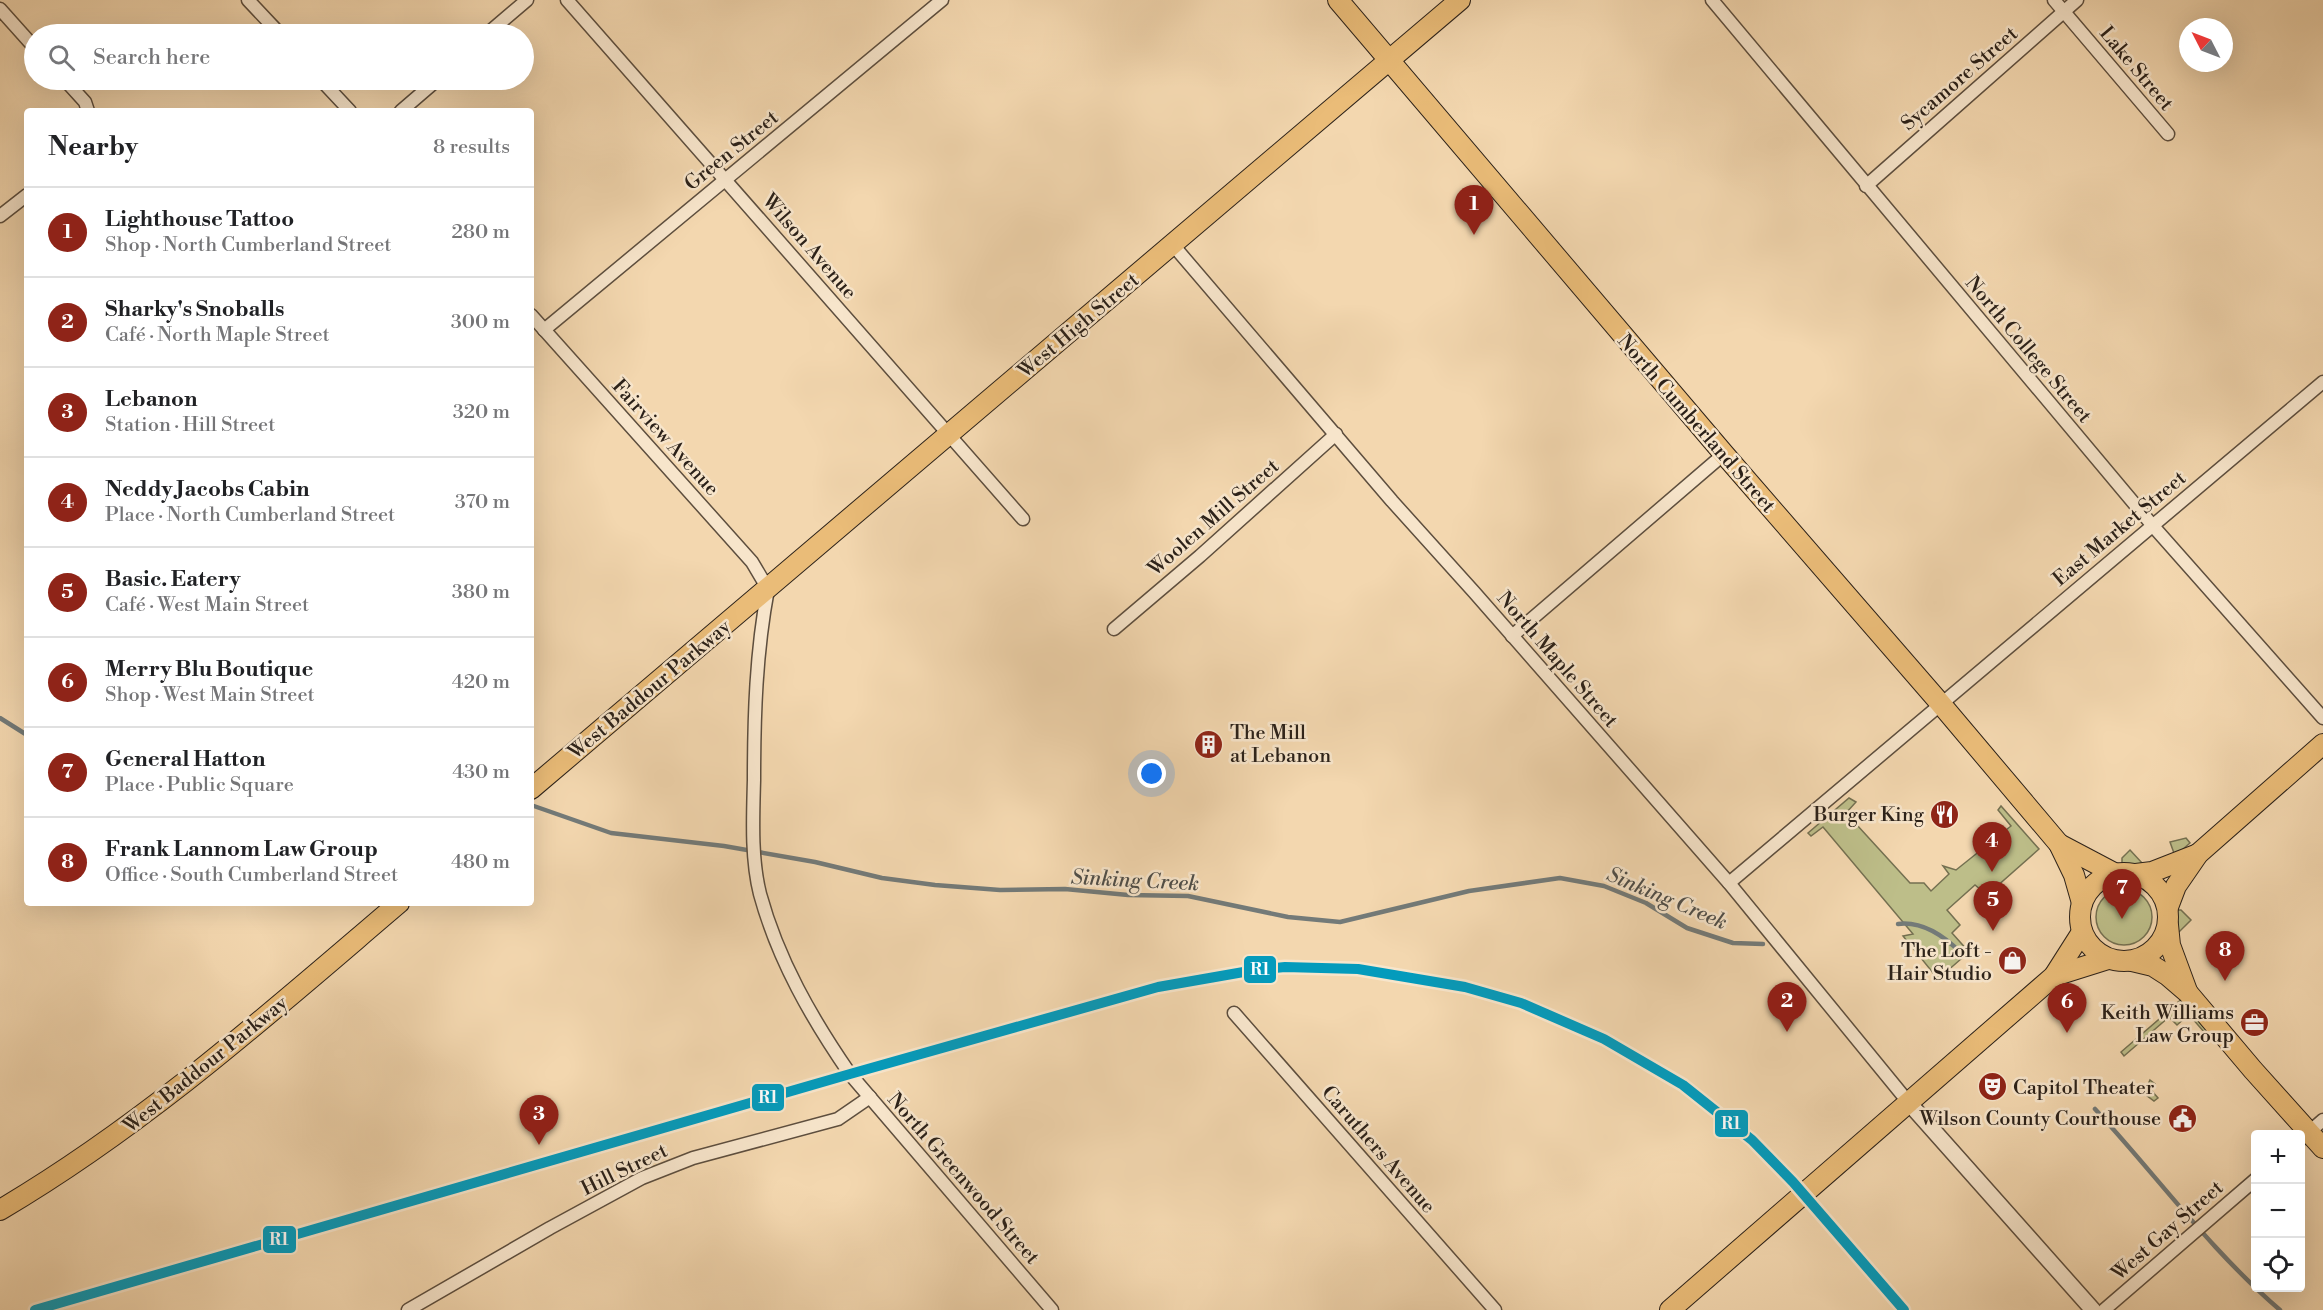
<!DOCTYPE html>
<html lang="en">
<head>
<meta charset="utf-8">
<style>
  :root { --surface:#fff; --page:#f6f6f6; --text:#202124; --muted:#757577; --line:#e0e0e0; --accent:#8f2418 }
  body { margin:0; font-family:"Libre Bodoni",serif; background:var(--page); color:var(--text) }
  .controls { position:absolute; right:18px; bottom:18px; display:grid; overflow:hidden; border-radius:6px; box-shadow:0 6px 24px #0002 }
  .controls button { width:54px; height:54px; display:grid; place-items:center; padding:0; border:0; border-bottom:2px solid var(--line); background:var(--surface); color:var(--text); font:30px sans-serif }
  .compass { position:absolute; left:2179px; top:18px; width:54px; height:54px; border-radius:50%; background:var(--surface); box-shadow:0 6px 24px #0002; rotate:312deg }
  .you { position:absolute; left:1152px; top:774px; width:21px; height:21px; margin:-15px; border:4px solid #fff; border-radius:50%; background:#1a73e8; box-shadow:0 0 0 9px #1a73e833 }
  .badge { display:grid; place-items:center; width:39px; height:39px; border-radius:50%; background:var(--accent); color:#fff; font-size:20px; font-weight:700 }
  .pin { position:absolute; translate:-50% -50px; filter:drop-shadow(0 2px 3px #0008) }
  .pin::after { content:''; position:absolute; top:32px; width:21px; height:18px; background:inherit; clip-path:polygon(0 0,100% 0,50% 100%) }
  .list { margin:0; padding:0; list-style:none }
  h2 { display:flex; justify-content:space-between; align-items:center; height:78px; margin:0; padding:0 24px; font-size:26px }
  h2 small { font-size:20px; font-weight:400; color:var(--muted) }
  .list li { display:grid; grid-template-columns:39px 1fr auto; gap:18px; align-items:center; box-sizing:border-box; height:90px; padding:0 24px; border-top:2px solid var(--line) }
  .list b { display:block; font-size:22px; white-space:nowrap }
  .list p { margin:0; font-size:20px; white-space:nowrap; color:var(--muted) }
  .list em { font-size:20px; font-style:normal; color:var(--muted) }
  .icon { flex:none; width:33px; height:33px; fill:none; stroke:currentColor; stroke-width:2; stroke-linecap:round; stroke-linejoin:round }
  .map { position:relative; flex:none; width:2323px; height:1310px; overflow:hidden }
  .search { position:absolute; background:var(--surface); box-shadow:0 6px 24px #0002; left:24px; top:24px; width:510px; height:66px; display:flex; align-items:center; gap:15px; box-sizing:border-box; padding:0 21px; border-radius:33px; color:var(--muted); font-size:22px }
  .panel { position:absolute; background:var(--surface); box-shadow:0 6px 24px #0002; left:24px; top:108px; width:510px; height:798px; border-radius:6px }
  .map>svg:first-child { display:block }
</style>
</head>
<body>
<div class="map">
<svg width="2323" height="1310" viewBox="0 0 2323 1310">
  <rect width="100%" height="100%" fill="#f3d7af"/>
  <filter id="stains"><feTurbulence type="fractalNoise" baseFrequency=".00333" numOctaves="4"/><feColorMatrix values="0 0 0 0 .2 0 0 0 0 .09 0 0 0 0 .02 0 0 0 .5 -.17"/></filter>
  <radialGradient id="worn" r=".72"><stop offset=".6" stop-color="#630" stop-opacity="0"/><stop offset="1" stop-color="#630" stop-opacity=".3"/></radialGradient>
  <!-- green -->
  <g fill="#bdbe89" stroke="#747051" stroke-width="1.5">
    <path d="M 1849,798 L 1856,802 L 1846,813 L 1910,883 L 1924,883 L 1931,891 L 1949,874 L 1943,866 L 1956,870 L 2011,826 L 1998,810 L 2001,806 L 2039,849 L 1987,895 L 1975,885 L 1947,910 L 1960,925 L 1952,933 L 1969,952 L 1938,979 L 1903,936 L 1913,934 L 1823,827 L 1811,836 L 1808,833 Z"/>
    <path d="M 2186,838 L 2190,843 L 2175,856 L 2170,842 Z"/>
    <path d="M 2130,850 L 2143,864 L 2122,865 L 2122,858 Z"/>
    <circle cx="2124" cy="917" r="28"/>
    <path d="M 2177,910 L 2181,910 L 2191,920 L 2178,933 L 2175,932 Z"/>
    <path d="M 2182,999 L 2210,1032 L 2211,1040 L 2178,1002 Z"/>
    <path d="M 2172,1008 L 2175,1011 L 2178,1009 L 2186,1017 L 2177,1025 L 2169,1017 L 2124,1056 L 2121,1052 Z"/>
    <path d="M 2150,1080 L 2155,1084 L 2151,1090 L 2158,1098 L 2154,1101 L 2146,1095 L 2146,1089 Z"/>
  </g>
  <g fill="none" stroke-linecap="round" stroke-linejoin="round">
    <!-- stream -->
    <g stroke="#737a78" stroke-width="4.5">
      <path d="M 0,718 L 27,735"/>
      <path d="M 531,805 L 611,833 L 724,846 L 815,862 L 882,878 L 935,885 L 1000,890 L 1065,889 L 1128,895 L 1188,896 L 1288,917 L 1340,922 L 1469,891 L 1560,878 L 1604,886 L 1646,903 L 1687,928 L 1733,943 L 1763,944"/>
      <path d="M 1898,924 C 1922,921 1944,936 1961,953"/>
      <path d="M 2095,1109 C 2157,1176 2210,1250 2280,1310"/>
    </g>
    <defs>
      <g id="minor">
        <path d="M 248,0 L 280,34"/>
        <path d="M 567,0 L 1023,519"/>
        <path d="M 1712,0 L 2153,526 L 2323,718"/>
        <path d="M 2054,0 L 2168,134"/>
        <path d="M 0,9 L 34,47"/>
        <path d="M 487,34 L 527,0"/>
        <path d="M 65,80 L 85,102 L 88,111"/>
        <path d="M 321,80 L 350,111"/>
        <path d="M 401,111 L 437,80"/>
        <path d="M 1866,186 L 2077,0"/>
        <path d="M 0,216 L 27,195"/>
        <path d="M 1173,245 L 1392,501 L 1474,592 L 1729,883 L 1909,1103"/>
        <path d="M 531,315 L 752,562 L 768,589 C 756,652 754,716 754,780 C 753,818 751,858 760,894 C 778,960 812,1019 850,1074 L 1052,1310"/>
        <path d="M 544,330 L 942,0"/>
        <path d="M 1114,629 L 1200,556 L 1336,434"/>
        <path d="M 1512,636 L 1724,454"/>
        <path d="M 1729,883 L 2323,382"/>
        <path d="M 1234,1013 L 1495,1310"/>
        <path d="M 2300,1140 L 2323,1120"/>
        <path d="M 408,1310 L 550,1228 L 642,1178 L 693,1158 L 838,1119 L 870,1097"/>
        <path d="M 2104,1310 L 2256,1179"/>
      </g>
      <path id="tertiary" d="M 1909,1103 L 2093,1310"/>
      <g id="primary">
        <path d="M 1338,0 L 1724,454 L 1940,703 L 2059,844 L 2074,875 L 2082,903"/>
        <path d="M 531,789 L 1460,0"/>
        <path d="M 2059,844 L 2114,873"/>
        <circle cx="2124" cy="917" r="44"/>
        <path d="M 2136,874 L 2152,872 L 2198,854"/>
        <path d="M 2168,907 L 2176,886 L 2198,854 L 2323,744"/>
        <path d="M 2168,925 L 2170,945 L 2187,991"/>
        <path d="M 2132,961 L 2153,966 L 2167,975 L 2188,993 L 2253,1070 L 2323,1148"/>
        <path d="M 2054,976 L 2108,959"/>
        <path d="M 0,1210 C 146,1124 271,1012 399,903"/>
        <path d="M 1670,1310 L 2054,976 L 2082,932"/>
      </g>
    </defs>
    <!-- minor casing -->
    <use href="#minor" stroke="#5d4e3e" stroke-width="15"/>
    <!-- tertiary casing -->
    <use href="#tertiary" stroke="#5d4e3e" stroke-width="18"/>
    <!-- primary casing -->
    <use href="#primary" stroke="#2b2119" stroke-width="22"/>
    <!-- minor -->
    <use href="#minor" stroke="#f7e5cb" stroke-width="12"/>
    <!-- tertiary -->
    <use href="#tertiary" stroke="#f7e5cb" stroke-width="15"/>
    <!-- primary -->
    <use href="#primary" stroke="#eabc78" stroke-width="20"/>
    <!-- rail -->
    <path stroke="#2b2119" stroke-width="4.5" stroke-dasharray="10 10" stroke-linecap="butt" d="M 656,1130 C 767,1098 879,1066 991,1034 C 1078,1010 1165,980 1255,970 C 1302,964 1348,968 1394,975 C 1417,978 1440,981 1463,986 C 1554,1007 1657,1061 1729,1120 C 1795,1175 1848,1245 1904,1310"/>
    <defs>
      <path id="rail-1" d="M 35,1310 L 850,1074 L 1158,987 L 1255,970 L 1285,967 L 1358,969 L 1465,987 L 1521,1003 L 1604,1039 L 1683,1085 L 1752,1140 L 1793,1182 L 1904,1310"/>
    </defs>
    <!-- rail-1 casing -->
    <use href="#rail-1" stroke="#f7e5cb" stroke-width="15"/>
    <!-- rail-1 -->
    <use href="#rail-1" stroke="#049bbc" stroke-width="10"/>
  </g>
  <!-- icons -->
  <defs>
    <symbol id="building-disc" viewBox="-11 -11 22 22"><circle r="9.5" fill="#8f2418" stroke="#f7e5cb"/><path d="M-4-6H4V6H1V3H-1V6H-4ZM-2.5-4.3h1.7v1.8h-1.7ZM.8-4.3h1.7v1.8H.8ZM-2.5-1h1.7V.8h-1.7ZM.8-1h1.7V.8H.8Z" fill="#fff"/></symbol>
    <symbol id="restaurant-disc" viewBox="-11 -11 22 22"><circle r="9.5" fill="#8f2418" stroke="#f7e5cb"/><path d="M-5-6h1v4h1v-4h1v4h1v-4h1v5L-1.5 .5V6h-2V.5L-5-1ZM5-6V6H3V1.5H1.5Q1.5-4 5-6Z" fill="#fff"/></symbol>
    <symbol id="shop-disc" viewBox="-11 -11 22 22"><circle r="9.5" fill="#8f2418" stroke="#f7e5cb"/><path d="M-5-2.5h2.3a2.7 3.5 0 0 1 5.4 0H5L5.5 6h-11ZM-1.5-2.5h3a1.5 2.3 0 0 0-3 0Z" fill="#fff"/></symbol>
    <symbol id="office-disc" viewBox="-11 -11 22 22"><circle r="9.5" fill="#8f2418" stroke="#f7e5cb"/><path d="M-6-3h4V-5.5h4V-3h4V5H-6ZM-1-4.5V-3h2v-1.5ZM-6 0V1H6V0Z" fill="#fff"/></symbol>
    <symbol id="theatre-disc" viewBox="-11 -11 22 22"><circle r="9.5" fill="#8f2418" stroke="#f7e5cb"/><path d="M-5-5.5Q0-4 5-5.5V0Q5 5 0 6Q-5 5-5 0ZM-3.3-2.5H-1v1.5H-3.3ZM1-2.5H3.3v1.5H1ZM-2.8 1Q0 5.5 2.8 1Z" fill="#fff"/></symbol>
    <symbol id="civic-disc" viewBox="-11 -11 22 22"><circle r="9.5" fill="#8f2418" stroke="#f7e5cb"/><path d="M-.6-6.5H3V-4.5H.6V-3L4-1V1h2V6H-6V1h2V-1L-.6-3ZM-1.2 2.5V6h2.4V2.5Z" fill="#fff"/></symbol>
  </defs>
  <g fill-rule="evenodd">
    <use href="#building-disc" x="1192" y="728" width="33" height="33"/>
    <use href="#restaurant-disc" x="1928" y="798" width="33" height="33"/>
    <use href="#shop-disc" x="1996" y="944" width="33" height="33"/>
    <use href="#office-disc" x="2238" y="1006" width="33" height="33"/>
    <use href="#theatre-disc" x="1976" y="1070" width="33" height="33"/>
    <use href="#civic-disc" x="2166" y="1102" width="33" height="33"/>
  </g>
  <g text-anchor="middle" stroke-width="5" stroke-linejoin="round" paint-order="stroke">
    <!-- street labels -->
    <g font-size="20" fill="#2b2119" stroke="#f7e5cb">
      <text transform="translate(2137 68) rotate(50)" y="7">Lake Street</text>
      <text transform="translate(1959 78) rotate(-41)" y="7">Sycamore Street</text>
      <text transform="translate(731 150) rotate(-39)" y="7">Green Street</text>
      <text transform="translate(810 246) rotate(49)" y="7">Wilson Avenue</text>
      <text transform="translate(1078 325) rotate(-40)" y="7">West High Street</text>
      <text transform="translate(2029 349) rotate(50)" y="7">North College Street</text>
      <text transform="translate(1697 423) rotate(49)" y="7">North Cumberland Street</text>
      <text transform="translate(666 437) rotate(48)" y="7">Fairview Avenue</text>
      <text transform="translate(1213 517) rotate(-41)" y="7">Woolen Mill Street</text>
      <text transform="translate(2119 528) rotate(-40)" y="7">East Market Street</text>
      <text transform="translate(1558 659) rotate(49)" y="7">North Maple Street</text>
      <text transform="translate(649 689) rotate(-40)" y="7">West Baddour Parkway</text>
      <text transform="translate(205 1064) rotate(-39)" y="7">West Baddour Parkway</text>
      <text transform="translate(1379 1149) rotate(49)" y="7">Caruthers Avenue</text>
      <text transform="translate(624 1169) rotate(-26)" y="7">Hill Street</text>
      <text transform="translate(964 1178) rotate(49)" y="7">North Greenwood Street</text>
      <text transform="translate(2167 1230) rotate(-41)" y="7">West Gay Street</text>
    </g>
    <!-- poi labels -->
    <g font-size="20" fill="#2b2119" stroke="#f7e5cb" text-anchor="end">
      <text x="1230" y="739" text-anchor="start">The Mill<tspan x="1230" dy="23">at Lebanon</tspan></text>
      <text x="1924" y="821">Burger King</text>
      <text x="1992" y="957">The Loft -<tspan x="1992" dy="23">Hair Studio</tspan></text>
      <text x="2234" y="1019">Keith Williams<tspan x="2234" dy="23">Law Group</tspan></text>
      <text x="2013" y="1094" text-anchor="start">Capitol Theater</text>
      <text x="2161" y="1125">Wilson County Courthouse</text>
    </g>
    <!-- water labels -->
    <g font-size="21" font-style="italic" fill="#4f4e49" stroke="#f7e5cb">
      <text transform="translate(1135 880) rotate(3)" y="7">Sinking Creek</text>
      <text transform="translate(1667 898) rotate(23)" y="7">Sinking Creek</text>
    </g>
  </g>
  <g stroke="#f7e5cb" stroke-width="2">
    <rect x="1243" y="955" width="34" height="29" rx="6" fill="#049bbc"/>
    <rect x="751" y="1083" width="34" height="29" rx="6" fill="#049bbc"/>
    <rect x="1714" y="1109" width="35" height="29" rx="6" fill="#049bbc"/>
    <rect x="262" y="1225" width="35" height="29" rx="6" fill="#049bbc"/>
  </g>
  <g font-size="16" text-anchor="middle" font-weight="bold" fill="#fff">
    <text x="1260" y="975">R1</text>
    <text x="768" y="1103">R1</text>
    <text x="1731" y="1129">R1</text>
    <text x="279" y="1245">R1</text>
  </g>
  <rect width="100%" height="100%" filter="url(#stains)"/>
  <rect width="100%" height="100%" fill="url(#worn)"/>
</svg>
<div class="controls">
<button>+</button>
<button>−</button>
<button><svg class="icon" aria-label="locate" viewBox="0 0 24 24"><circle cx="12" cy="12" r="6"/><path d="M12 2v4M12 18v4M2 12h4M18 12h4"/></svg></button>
</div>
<svg class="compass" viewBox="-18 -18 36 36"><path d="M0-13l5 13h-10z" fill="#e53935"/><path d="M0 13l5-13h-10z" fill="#757577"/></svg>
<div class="you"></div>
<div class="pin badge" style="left:1474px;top:235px">1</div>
<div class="pin badge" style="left:1787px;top:1032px">2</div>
<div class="pin badge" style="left:539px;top:1145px">3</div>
<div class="pin badge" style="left:1992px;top:872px">4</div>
<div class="pin badge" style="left:1993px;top:931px">5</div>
<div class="pin badge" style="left:2067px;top:1033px">6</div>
<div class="pin badge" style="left:2122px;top:919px">7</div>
<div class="pin badge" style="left:2225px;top:981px">8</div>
<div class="search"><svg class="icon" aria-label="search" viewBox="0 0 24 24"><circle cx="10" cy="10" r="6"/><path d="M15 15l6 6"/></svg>Search here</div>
<section class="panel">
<h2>Nearby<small>8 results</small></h2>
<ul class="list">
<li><span class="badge">1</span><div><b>Lighthouse Tattoo</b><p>Shop · North Cumberland Street</p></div><em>280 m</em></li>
<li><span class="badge">2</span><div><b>Sharky's Snoballs</b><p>Café · North Maple Street</p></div><em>300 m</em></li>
<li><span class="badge">3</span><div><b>Lebanon</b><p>Station · Hill Street</p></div><em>320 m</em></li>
<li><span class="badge">4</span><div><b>Neddy Jacobs Cabin</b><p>Place · North Cumberland Street</p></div><em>370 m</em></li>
<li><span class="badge">5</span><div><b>Basic. Eatery</b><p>Café · West Main Street</p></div><em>380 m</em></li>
<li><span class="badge">6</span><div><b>Merry Blu Boutique</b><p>Shop · West Main Street</p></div><em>420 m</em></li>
<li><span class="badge">7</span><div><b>General Hatton</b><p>Place · Public Square</p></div><em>430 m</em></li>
<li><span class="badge">8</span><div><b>Frank Lannom Law Group</b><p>Office · South Cumberland Street</p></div><em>480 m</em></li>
</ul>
</section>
</div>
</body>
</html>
